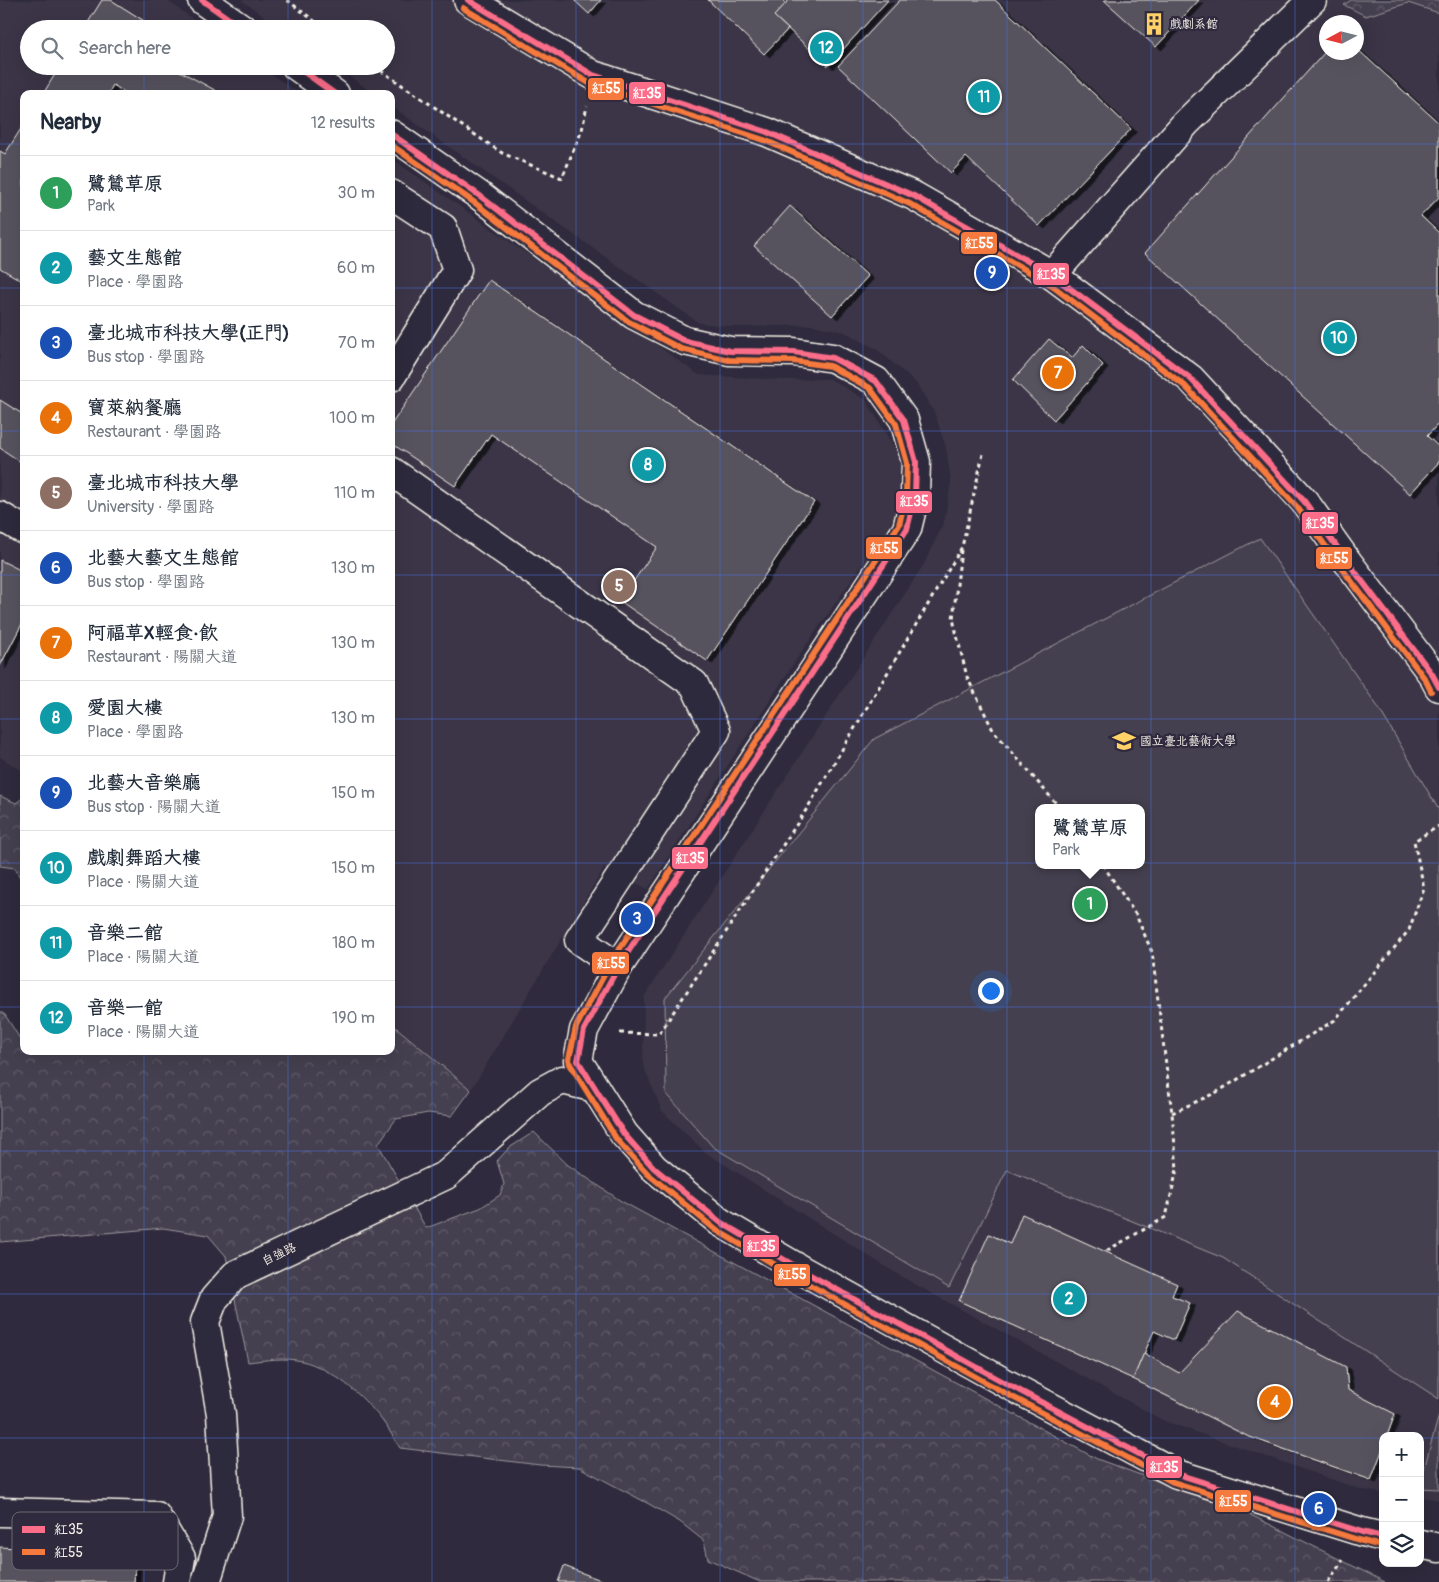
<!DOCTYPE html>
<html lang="en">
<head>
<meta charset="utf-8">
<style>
  :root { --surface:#fff; --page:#f6f6f7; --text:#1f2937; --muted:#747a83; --line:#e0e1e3; --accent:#84754c }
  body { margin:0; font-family:Pangolin,"LXGW WenKai TC",sans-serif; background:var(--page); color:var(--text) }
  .controls { position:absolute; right:15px; bottom:15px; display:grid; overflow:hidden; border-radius:10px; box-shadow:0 5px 20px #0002 }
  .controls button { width:45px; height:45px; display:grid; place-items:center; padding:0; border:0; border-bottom:1px solid var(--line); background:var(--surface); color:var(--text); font:25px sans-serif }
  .compass { position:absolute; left:1319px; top:15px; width:45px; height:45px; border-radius:50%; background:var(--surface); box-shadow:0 5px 20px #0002; rotate:263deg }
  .you { position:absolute; left:990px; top:990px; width:18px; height:18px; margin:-12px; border:4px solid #fff; border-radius:50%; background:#1a73e8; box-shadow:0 0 0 8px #1a73e833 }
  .badge { display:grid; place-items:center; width:32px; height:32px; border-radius:50%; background:var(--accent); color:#fff; font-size:16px; font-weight:700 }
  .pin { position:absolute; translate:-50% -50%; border:2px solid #fff; box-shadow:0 1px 5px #0006 }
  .popup { position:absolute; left:1035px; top:804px; width:110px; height:65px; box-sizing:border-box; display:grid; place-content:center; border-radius:10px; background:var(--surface); filter:drop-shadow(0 1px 4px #0005); font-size:16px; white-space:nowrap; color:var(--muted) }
  .popup b { font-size:19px; color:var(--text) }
  .popup::after { content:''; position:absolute; left:50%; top:100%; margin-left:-10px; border:10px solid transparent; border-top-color:var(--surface) }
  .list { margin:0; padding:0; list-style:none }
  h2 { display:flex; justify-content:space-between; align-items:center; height:65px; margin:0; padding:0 20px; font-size:21px }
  h2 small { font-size:16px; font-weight:400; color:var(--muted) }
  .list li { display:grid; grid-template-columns:32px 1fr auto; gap:15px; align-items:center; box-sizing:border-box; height:75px; padding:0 20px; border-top:1px solid var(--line) }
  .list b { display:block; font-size:19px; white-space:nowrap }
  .list p { margin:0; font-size:16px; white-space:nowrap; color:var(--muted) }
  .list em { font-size:16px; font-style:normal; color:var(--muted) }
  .icon { flex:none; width:28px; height:28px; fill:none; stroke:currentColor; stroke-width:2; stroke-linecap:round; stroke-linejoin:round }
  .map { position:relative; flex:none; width:1439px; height:1582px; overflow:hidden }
  .search { position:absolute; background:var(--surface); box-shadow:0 5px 20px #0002; left:20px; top:20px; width:375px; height:55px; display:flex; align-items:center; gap:12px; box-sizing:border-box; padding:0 18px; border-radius:28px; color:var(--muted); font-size:19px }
  .panel { position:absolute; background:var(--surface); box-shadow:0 5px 20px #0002; left:20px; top:90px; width:375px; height:965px; border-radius:10px }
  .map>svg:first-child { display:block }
</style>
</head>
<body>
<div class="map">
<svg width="1439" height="1582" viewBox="0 0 1439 1582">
  <defs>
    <pattern id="forest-crowns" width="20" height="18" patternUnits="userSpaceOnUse" patternTransform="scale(1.25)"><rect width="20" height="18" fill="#454050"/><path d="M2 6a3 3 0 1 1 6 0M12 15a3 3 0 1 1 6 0" fill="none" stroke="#605c69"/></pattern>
    <filter id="shadow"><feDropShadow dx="5.5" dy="3" stdDeviation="0" flood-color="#0009"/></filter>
  </defs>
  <rect width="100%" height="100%" fill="#2f2a3d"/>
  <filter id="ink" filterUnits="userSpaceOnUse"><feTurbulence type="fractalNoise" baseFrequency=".02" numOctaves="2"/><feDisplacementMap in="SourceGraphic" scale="10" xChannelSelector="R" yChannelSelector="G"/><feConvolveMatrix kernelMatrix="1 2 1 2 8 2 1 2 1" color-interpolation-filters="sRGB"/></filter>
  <g filter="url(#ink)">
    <!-- built -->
    <g fill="#3b3647" fill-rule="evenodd">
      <path d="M 0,0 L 166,0 L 207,29 L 29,29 L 29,66 L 260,66 L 300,94 L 24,94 L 24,772 L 0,757 Z"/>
      <path d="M 241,0 L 1439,0 L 1439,1500 L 1420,1497 L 1420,1436 L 1383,1436 L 1383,1493 L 1362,1490 L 1164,1421 L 902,1277 L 706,1153 L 662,1111 L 643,1065 L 644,997 L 924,564 L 944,522 L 951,483 L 946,447 L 934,412 L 916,383 L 878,350 L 845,332 L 813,325 L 737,327 L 699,323 L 391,106 L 391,94 L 374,94 L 335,66 L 386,66 L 386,29 L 282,29 ZM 1326,22 L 1356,22 L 1356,52 L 1326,52 ZM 1039,808 L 1141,808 L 1141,865 L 1039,865 Z"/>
      <path d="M 391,158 L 699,375 L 782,380 L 830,379 L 866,400 L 903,462 L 897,515 L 798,657 L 648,889 L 604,868 L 471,1090 L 391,1023 Z"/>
    </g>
    <!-- forest -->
    <g fill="url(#forest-crowns)" stroke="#9c989c">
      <path d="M 1351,0 L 1439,0 L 1439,13 L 1408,3 L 1366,16 L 1344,5 Z"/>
      <path d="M 0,796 L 16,803 L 24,797 L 24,885 L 15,868 L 0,866 Z"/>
      <path d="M 0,1011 L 5,1015 L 24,1045 L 24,1051 L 391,1051 L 391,1023 L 471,1090 L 452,1116 L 428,1113 L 396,1119 L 378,1144 L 426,1228 L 480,1208 L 500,1195 L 504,1184 L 497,1161 L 509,1148 L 534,1132 L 568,1165 L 621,1201 L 1097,1459 L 1255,1517 L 1385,1582 L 760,1582 L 708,1559 L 704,1541 L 680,1522 L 649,1504 L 579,1467 L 540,1465 L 400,1448 C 394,1438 388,1428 381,1419 C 362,1395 332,1368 302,1361 C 284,1357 266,1360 248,1362 L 226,1256 L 208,1235 L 163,1228 L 0,1242 Z"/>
    </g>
    <!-- green -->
    <g fill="#454050" stroke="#9c989c" fill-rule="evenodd">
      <path d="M 1260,538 L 1378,707 L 1439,810 L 1439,1399 L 1223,1258 L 1007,1170 L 949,1288 L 713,1147 L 666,1093 L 665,998 L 874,739 ZM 1039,808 L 1141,808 L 1141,865 L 1039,865 Z"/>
      <path d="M 1439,1415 L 1439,1489 L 1420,1488 L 1420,1483 Z"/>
    </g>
    <!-- building -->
    <g fill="#56525f" stroke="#f4f1e8" filter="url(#shadow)">
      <path d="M 102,0 L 111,0 L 157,29 L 84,29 Z"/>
      <path d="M 574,0 L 601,0 L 589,14 Z"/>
      <path d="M 708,0 L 782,0 L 786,4 L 774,16 L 788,29 L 764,54 Z"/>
      <path d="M 789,0 L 888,0 L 828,66 L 774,16 Z"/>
      <path d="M 900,0 L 995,0 L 1131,129 L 1039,226 L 966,157 L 951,173 L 838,66 Z"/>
      <path d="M 1104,0 L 1199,0 L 1156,47 Z"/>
      <path d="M 1356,48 L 1439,123 L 1439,197 L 1421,216 L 1439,233 L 1439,423 L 1427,436 L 1439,447 L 1439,462 L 1410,494 L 1145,253 L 1326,51 L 1326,52 L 1356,52 Z"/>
      <path d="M 60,66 L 177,66 L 176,69 L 222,94 L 128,94 L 113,85 L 108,94 L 43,94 Z"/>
      <path d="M 24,124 L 24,282 L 0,268 L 0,151 L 5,154 Z"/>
      <path d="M 790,206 L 868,276 L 832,316 L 754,246 Z"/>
      <path d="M 489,280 L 814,502 L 707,661 L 620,601 L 657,547 L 491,434 L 455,486 L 391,443 L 391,425 Z"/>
      <path d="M 1049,339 L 1072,358 L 1083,345 L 1103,365 L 1054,420 L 1013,380 Z"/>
      <path d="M 0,400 L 24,415 L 24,464 L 0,448 Z"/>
      <path d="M 0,560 L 24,572 L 24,620 L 0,666 Z"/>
      <path d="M 1022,1214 L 1177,1284 L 1172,1296 L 1190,1303 L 1174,1340 L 1154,1331 L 1133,1379 L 959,1301 L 989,1234 L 1010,1244 Z"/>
      <path d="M 1238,1311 L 1346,1367 L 1348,1390 L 1395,1414 L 1387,1436 L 1383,1436 L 1383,1448 L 1371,1480 L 1247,1436 L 1133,1379 L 1144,1353 L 1179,1373 Z"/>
      <path d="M 0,1547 L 136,1555 L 134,1582 L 0,1582 Z"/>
      <path d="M 564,1566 L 606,1582 L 558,1582 Z"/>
    </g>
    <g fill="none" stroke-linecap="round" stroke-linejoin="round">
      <defs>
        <g id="minor">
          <path d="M 202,0 L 243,29"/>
          <path d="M 468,0 L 593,75 L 767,132 L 914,196 L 1052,275 L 1191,379 L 1304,501 L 1347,561 L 1432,674 L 1439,687"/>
          <path d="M 296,66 L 335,94"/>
          <path d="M 391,134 L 480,196 L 634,315 L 685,341 L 730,351 L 794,352 L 833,358 L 876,381 L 904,420 L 916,462 L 915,496 L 907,529 L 618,967 L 584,1030 L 578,1061 L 624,1134 L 654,1168 L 720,1222 L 805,1272 L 1009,1385 L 1177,1474 L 1362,1532 L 1383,1537"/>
          <path d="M 391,194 L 443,228 L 457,270 L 391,377"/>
          <path d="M 1052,275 L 1186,123 L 1312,0"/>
          <path d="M 391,471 L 694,684 L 716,731 L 579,940 L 618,967"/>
          <path d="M 0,516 L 24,530"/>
          <path d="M 0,1512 L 156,1516 L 181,1558 L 177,1582"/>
          <path d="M 1420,1544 L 1439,1548"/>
          <path d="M 206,1582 L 227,1516 L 221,1414 L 205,1322 L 214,1299 L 235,1275 L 446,1175 L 540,1092 L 562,1080 L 595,1088"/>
        </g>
      </defs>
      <!-- minor casing -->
      <use href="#minor" stroke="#f4f1e8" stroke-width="31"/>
      <!-- path -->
      <g stroke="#f4f1e8" stroke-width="3" stroke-dasharray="4 4" stroke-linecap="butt">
        <path d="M 287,0 L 325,29"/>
        <path d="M 374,66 L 502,153 L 562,178 L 582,130 L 587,106"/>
        <path d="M 961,550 L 953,619 L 967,677 L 993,730 L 1060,808"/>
        <path d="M 1103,865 L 1136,915 L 1152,952 L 1172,1113 L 1177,1169 L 1166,1217 L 1106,1251"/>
        <path d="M 620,1033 L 659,1034 L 808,807 L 962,547 L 983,454"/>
        <path d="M 1172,1113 L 1217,1092 L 1335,1020 L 1409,930 L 1424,888 L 1414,841 L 1439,826"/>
        <path d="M 1328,1582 L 1343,1560"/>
      </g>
      <!-- minor -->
      <use href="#minor" stroke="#2f2a3d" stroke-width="28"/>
      <defs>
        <g id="bus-1">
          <path d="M 202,0 L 243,29"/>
          <path d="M 468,0 L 593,75 L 767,132 L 914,196 L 1052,275 L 1191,379 L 1304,501 L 1347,561 L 1432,674 L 1439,687"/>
          <path d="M 296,66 L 335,94"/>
          <path d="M 391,134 L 480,196 L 634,315 L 685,341 L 730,351 L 794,352 L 833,358 L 876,381 L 904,420 L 916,462 L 915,496 L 907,529 L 618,967 L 584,1030 L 578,1061 L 624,1134 L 654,1168 L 720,1222 L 805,1272 L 1009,1385 L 1177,1474 L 1362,1532 L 1383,1537"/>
        </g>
        <g id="bus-2">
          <path d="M 463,8 L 589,83 L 764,140 L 910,204 L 1047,282 L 1185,386 L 1297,507 L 1340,566 L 1425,679 L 1431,691"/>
          <path d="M 391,145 L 475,203 L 629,322 L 681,349 L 729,360 L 793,361 L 830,366 L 870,388 L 896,424 L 907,463 L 906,495 L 899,525 L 611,962 L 576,1027 L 569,1059 L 570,1064 L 617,1140 L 648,1174 L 716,1230 L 801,1280 L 1005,1393 L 1173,1482 L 1359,1540 L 1381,1546"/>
        </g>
      </defs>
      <!-- bus-1 casing -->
      <use href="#bus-1" stroke="#2f2a3d" stroke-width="10"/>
      <!-- bus-2 casing -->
      <use href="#bus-2" stroke="#2f2a3d" stroke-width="10"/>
      <!-- bus-1 -->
      <use href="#bus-1" stroke="#fb6d88" stroke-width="6"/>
      <!-- bus-2 -->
      <use href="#bus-2" stroke="#f6793e" stroke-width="6"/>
    </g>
  </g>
  <!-- grid -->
  <path fill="none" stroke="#486fdb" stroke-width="1" stroke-opacity="0.55" d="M 144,0 L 144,29M 288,0 L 288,29M 432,0 L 432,1582M 576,0 L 576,1582M 720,0 L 720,1582M 863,0 L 863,1582M 1007,0 L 1007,1582M 1151,0 L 1151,1582M 1295,0 L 1295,1582M 144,66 L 144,94M 288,66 L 288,94M 0,144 L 24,144M 391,144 L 1439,144M 0,288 L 24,288M 391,288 L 1439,288M 0,431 L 24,431M 391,431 L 1439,431M 0,575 L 24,575M 391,575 L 1439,575M 0,719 L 24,719M 391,719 L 1439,719M 0,863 L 24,863M 391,863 L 1439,863M 0,1007 L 24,1007M 391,1007 L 1439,1007M 144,1051 L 144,1582M 288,1051 L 288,1582M 0,1151 L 1439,1151M 0,1294 L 1439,1294M 0,1438 L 1383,1438M 1420,1438 L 1439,1438"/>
  <!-- icons -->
  <defs>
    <symbol id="building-bare" viewBox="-9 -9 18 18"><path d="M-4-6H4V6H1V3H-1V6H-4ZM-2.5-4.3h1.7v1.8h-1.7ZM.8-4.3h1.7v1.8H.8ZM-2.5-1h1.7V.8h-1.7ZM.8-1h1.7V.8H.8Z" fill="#ffd166" stroke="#2f2a3d" stroke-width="2.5" paint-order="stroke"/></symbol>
    <symbol id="university-bare" viewBox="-9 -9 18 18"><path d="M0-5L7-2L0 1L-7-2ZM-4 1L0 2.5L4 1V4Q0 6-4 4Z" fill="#ffd166" stroke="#2f2a3d" stroke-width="2.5" paint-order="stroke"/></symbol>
  </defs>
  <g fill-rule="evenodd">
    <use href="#building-bare" x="1138" y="8" width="32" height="32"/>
    <use href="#university-bare" x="1108" y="725" width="32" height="32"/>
  </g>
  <g text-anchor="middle" stroke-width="4.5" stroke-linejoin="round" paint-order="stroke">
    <!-- poi labels -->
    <g font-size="12" fill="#f4f1e8" stroke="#2f2a3d" text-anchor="start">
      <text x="1170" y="28">戲劇系館</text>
      <text x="1140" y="745">國立臺北藝術大學</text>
    </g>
    <!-- street labels -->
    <g font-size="12" fill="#f4f1e8" stroke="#2f2a3d">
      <text transform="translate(279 1254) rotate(-26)" y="4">自強路</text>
    </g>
  </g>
  <!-- legend -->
  <rect x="12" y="1512" width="166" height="58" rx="8" fill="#2f2a3d" stroke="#6a6670" stroke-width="1"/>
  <rect x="22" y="1526" width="23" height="7" fill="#fb6d88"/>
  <rect x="22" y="1549" width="23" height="6" fill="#f6793e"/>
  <g font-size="14" fill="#f4f1e8">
    <text x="54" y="1534">紅35</text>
    <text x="54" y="1557">紅55</text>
  </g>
  <g stroke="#2f2a3d" stroke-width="2">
    <rect x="587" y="77" width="38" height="24" rx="5" fill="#f6793e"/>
    <rect x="628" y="81" width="38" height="24" rx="5" fill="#fb6d88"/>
    <rect x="960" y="231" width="38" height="24" rx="5" fill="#f6793e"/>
    <rect x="1032" y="262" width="38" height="24" rx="5" fill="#fb6d88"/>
    <rect x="895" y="490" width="38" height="24" rx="5" fill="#fb6d88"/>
    <rect x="1301" y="511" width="38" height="24" rx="5" fill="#fb6d88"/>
    <rect x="865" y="536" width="38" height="24" rx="5" fill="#f6793e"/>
    <rect x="1315" y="546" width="38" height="24" rx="5" fill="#f6793e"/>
    <rect x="671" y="846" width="38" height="24" rx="5" fill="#fb6d88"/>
    <rect x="591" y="951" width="39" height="24" rx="5" fill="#f6793e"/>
    <rect x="742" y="1234" width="38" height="24" rx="5" fill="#fb6d88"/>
    <rect x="773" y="1263" width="38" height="24" rx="5" fill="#f6793e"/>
    <rect x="1145" y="1455" width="38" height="24" rx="5" fill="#fb6d88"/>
    <rect x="1214" y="1489" width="38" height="24" rx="5" fill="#f6793e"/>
  </g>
  <g font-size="14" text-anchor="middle" font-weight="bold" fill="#fff">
    <text x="606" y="93">紅55</text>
    <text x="647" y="98">紅35</text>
    <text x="979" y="248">紅55</text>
    <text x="1051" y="279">紅35</text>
    <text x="914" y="506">紅35</text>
    <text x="1320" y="528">紅35</text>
    <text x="884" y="553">紅55</text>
    <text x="1334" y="563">紅55</text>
    <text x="690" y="863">紅35</text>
    <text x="611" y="968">紅55</text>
    <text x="761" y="1251">紅35</text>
    <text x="792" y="1279">紅55</text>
    <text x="1164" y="1472">紅35</text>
    <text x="1233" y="1506">紅55</text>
  </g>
</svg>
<div class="controls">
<button>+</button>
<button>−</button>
<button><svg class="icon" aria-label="layers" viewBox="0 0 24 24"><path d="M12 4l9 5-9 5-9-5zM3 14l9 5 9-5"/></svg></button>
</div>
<svg class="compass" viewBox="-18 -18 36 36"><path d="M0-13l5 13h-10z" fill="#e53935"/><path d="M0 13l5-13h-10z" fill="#747a83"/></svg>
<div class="you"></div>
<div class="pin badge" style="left:1090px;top:904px;background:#2e9e5b">1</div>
<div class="popup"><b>鷺鷥草原</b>Park</div>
<div class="pin badge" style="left:1069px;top:1299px;background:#0f9aa8">2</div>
<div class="pin badge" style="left:637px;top:919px;background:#1a4fb4">3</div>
<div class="pin badge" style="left:1275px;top:1402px;background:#e8710a">4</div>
<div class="pin badge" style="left:619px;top:586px;background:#8d6e63">5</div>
<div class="pin badge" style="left:1319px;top:1509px;background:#1a4fb4">6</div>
<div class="pin badge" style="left:1058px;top:373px;background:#e8710a">7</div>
<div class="pin badge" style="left:648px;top:465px;background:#0f9aa8">8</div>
<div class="pin badge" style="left:992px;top:273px;background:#1a4fb4">9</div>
<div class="pin badge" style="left:1339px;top:338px;background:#0f9aa8">10</div>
<div class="pin badge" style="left:984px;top:97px;background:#0f9aa8">11</div>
<div class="pin badge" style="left:826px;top:48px;background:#0f9aa8">12</div>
<div class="search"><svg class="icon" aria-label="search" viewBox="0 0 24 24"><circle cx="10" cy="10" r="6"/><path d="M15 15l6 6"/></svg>Search here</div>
<section class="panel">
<h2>Nearby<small>12 results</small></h2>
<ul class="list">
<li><span class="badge" style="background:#2e9e5b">1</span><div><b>鷺鷥草原</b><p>Park</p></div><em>30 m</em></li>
<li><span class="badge" style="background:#0f9aa8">2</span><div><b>藝文生態館</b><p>Place · 學園路</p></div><em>60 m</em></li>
<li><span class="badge" style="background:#1a4fb4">3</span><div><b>臺北城市科技大學(正門)</b><p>Bus stop · 學園路</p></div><em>70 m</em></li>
<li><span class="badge" style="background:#e8710a">4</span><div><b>寶萊納餐廳</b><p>Restaurant · 學園路</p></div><em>100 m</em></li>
<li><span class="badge" style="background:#8d6e63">5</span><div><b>臺北城市科技大學</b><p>University · 學園路</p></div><em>110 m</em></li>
<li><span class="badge" style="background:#1a4fb4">6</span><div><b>北藝大藝文生態館</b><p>Bus stop · 學園路</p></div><em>130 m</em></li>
<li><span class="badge" style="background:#e8710a">7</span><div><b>阿福草X輕食·飲</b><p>Restaurant · 陽關大道</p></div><em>130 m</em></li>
<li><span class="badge" style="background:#0f9aa8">8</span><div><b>愛園大樓</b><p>Place · 學園路</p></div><em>130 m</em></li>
<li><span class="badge" style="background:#1a4fb4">9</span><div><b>北藝大音樂廳</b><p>Bus stop · 陽關大道</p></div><em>150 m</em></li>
<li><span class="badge" style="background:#0f9aa8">10</span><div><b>戲劇舞蹈大樓</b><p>Place · 陽關大道</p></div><em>150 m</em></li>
<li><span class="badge" style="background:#0f9aa8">11</span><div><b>音樂二館</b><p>Place · 陽關大道</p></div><em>180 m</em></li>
<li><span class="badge" style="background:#0f9aa8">12</span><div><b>音樂一館</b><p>Place · 陽關大道</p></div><em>190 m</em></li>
</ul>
</section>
</div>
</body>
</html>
